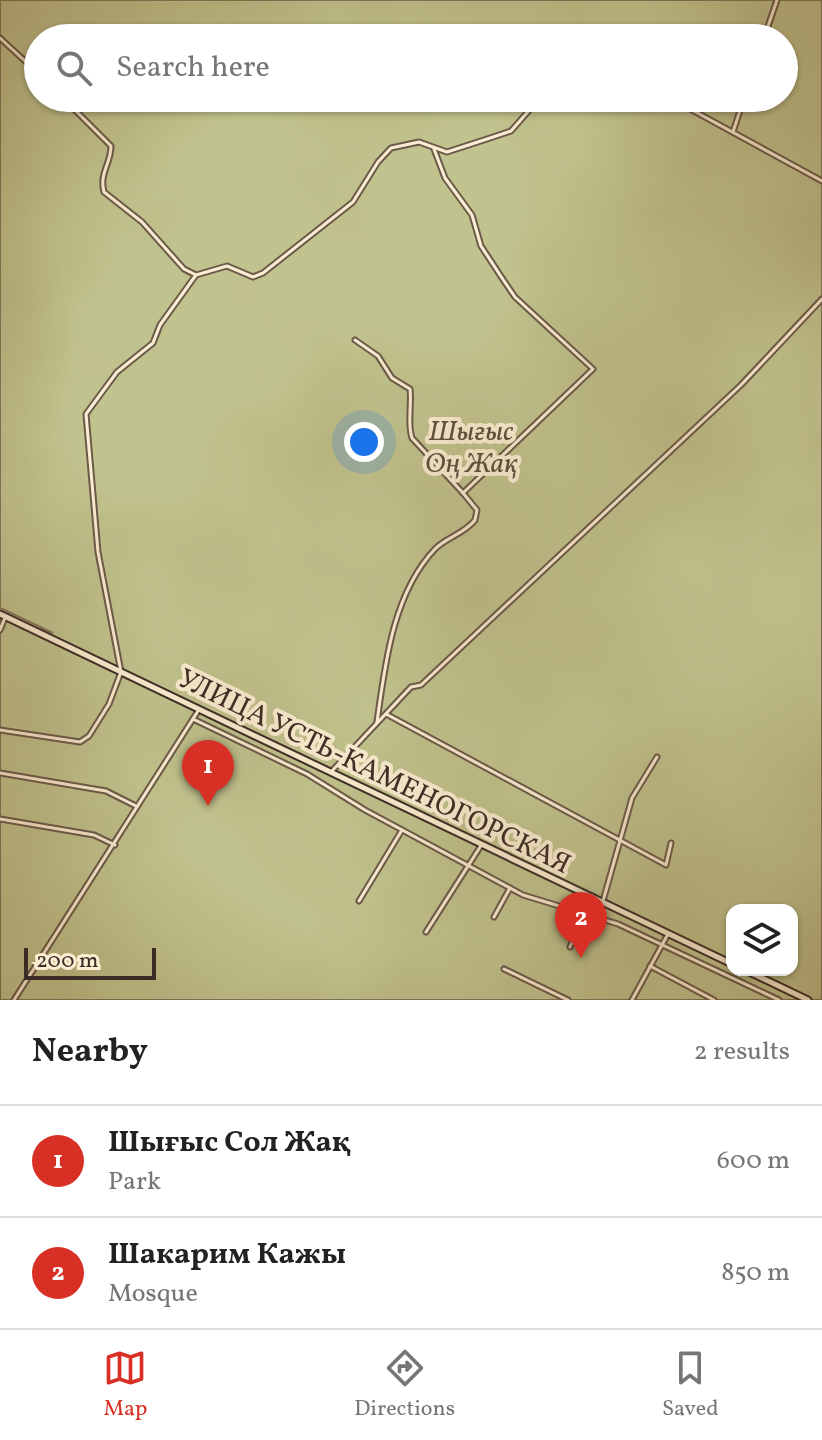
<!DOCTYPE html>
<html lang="en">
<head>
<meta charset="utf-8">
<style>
  :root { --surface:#fff; --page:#f2f2f2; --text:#222; --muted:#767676; --line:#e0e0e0; --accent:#d93025 }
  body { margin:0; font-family:Vollkorn,serif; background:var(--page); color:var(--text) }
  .controls { position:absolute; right:24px; bottom:24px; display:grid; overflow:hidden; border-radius:16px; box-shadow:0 2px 6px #0004 }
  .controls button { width:72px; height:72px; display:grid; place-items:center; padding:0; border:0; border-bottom:2px solid var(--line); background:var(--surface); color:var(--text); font:40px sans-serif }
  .scale { position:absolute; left:24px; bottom:20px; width:132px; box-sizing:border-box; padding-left:8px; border:4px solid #3b2c25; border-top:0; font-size:22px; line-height:28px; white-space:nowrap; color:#3b2c25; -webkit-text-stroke:6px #fceed3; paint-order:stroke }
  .you { position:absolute; left:364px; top:442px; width:28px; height:28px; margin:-20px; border:6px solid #fff; border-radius:50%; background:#1a73e8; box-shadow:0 0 0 12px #1a73e833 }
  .badge { display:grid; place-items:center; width:52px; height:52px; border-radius:50%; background:var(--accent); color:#fff; font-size:26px; font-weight:700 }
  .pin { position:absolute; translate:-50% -66px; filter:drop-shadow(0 2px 4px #0008) }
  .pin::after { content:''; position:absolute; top:42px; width:28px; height:24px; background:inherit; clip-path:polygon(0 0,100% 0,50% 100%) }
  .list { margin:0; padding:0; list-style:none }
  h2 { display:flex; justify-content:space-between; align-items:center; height:104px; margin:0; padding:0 32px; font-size:34px }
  h2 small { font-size:26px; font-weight:400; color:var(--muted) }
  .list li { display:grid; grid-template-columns:52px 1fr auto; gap:24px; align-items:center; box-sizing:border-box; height:112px; padding:0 32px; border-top:2px solid var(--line) }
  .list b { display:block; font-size:30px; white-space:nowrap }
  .list p { margin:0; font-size:26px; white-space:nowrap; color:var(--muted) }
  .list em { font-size:26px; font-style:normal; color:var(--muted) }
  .icon { flex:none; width:44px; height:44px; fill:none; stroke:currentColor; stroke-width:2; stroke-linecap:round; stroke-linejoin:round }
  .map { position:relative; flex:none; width:822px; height:1000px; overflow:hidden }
  .search { position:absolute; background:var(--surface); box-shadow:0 2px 6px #0004; left:24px; right:24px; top:24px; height:88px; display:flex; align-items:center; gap:20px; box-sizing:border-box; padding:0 28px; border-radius:44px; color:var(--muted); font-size:30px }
  .sheet { height:328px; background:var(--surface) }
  nav { display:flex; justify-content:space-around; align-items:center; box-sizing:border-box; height:112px; border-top:2px solid var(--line); background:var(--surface); font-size:22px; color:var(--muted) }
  nav a { display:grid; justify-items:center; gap:4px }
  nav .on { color:var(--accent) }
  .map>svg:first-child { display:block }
</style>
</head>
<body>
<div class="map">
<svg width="822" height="1000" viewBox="0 0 822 1000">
  <rect width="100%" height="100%" fill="#fae5bb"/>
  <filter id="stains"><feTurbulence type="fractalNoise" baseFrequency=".0025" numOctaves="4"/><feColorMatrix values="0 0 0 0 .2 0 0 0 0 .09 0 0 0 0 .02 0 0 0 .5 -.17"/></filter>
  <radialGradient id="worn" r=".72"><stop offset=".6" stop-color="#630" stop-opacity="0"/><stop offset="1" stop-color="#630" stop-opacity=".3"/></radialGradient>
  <!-- green -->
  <path fill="#c1c38e" stroke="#7e785a" stroke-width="2" fill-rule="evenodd" d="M 0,0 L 822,0 L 822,1000 L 0,1000 L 0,618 L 53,633 L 0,608 ZM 38,38 L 784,38 L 784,98 L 38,98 ZM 732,910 L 792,910 L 792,970 L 732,970 Z"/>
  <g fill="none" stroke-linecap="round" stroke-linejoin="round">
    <defs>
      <g id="street">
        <path d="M 0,38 L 38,73"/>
        <path d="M 764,38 L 777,0"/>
        <path d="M 63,98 L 111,146 C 111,164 99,173 104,192 L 142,222 L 184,269 L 196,275"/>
        <path d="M 670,98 L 822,181"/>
        <path d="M 733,132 L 744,98"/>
        <path d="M 355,340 L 378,356 L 392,378 L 410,389 C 412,405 407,424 412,438 L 463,493"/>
        <path d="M 0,630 L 5,618"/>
        <path d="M 386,714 L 666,865 L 671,843"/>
        <path d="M 193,719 L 307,774 L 365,810 L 523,895 L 618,924 L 779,1000"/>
        <path d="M 377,722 C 385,664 393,593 435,549 C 447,537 464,534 475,520 L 477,510 L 463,493 L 593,369 L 515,297 L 504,281 L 481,246 L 472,215 L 445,178 L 434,149"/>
        <path d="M 0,730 L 80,742 L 89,736 L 109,704 L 121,672 L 98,552 L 86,414 L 117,372 L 153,343 L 160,325 L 196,275 L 227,266 L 253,277 L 263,273 L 353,202 L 378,162 L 391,148 L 419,142 L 447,152 L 484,140 L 511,131 L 540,98"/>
        <path d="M 332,771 L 411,687 L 421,685 L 741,385 L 822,299"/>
        <path d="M 0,773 L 106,791 L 136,806"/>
        <path d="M 0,819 L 94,835 L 115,845"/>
        <path d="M 359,901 L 402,830"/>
        <path d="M 603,901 L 632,798 L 657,757"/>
        <path d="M 494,917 L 510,888"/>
        <path d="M 426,932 L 482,844"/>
        <path d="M 570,947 L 592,896"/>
        <path d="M 650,966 L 714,1000"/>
        <path d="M 504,969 L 568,1000"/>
        <path d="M 14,1000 L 198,711"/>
        <path d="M 632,1000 L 668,934"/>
      </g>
      <g id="secondary">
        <path d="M 0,614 L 732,964"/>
        <path d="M 745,970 L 808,1000"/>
      </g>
    </defs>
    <!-- street casing -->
    <use href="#street" stroke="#6b5a4a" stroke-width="7"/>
    <!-- secondary casing -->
    <use href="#secondary" stroke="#3b2c25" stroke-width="9"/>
    <!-- street -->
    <use href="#street" stroke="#fceed3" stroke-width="3"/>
    <!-- secondary -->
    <use href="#secondary" stroke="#fceed3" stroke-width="5"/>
  </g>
  <g text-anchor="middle" stroke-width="8" stroke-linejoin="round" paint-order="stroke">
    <!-- park labels -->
    <g font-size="28" font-style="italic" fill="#5c523f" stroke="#fceed3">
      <text x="471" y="440">Шығыс<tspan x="471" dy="32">Оң Жақ</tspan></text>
    </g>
    <!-- street labels -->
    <g font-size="28" fill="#3b2c25" stroke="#fceed3">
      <text transform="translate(375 770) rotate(26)" y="10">УЛИЦА УСТЬ-КАМЕНОГОРСКАЯ</text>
    </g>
  </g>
  <rect width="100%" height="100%" filter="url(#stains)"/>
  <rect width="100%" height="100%" fill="url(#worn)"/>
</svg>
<div class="controls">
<button><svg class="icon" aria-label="layers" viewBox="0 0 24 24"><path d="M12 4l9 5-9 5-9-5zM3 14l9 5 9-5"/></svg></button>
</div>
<div class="scale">200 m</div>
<div class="you"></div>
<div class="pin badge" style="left:208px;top:806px">1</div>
<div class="pin badge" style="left:581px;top:958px">2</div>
<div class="search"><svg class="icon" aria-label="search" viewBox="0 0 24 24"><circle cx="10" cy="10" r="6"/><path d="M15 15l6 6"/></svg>Search here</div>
</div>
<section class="sheet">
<h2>Nearby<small>2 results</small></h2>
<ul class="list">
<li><span class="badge">1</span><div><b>Шығыс Сол Жақ</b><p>Park</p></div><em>600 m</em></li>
<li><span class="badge">2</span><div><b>Шакарим Кажы</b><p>Mosque</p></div><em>850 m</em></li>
</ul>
</section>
<nav>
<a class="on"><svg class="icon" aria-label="map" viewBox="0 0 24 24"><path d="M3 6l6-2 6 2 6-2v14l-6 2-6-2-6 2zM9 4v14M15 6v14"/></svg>Map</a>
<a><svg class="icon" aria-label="directions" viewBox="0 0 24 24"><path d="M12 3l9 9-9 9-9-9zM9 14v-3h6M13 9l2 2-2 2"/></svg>Directions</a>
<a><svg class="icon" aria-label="saved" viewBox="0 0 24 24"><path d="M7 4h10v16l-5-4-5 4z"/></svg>Saved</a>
</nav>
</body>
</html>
